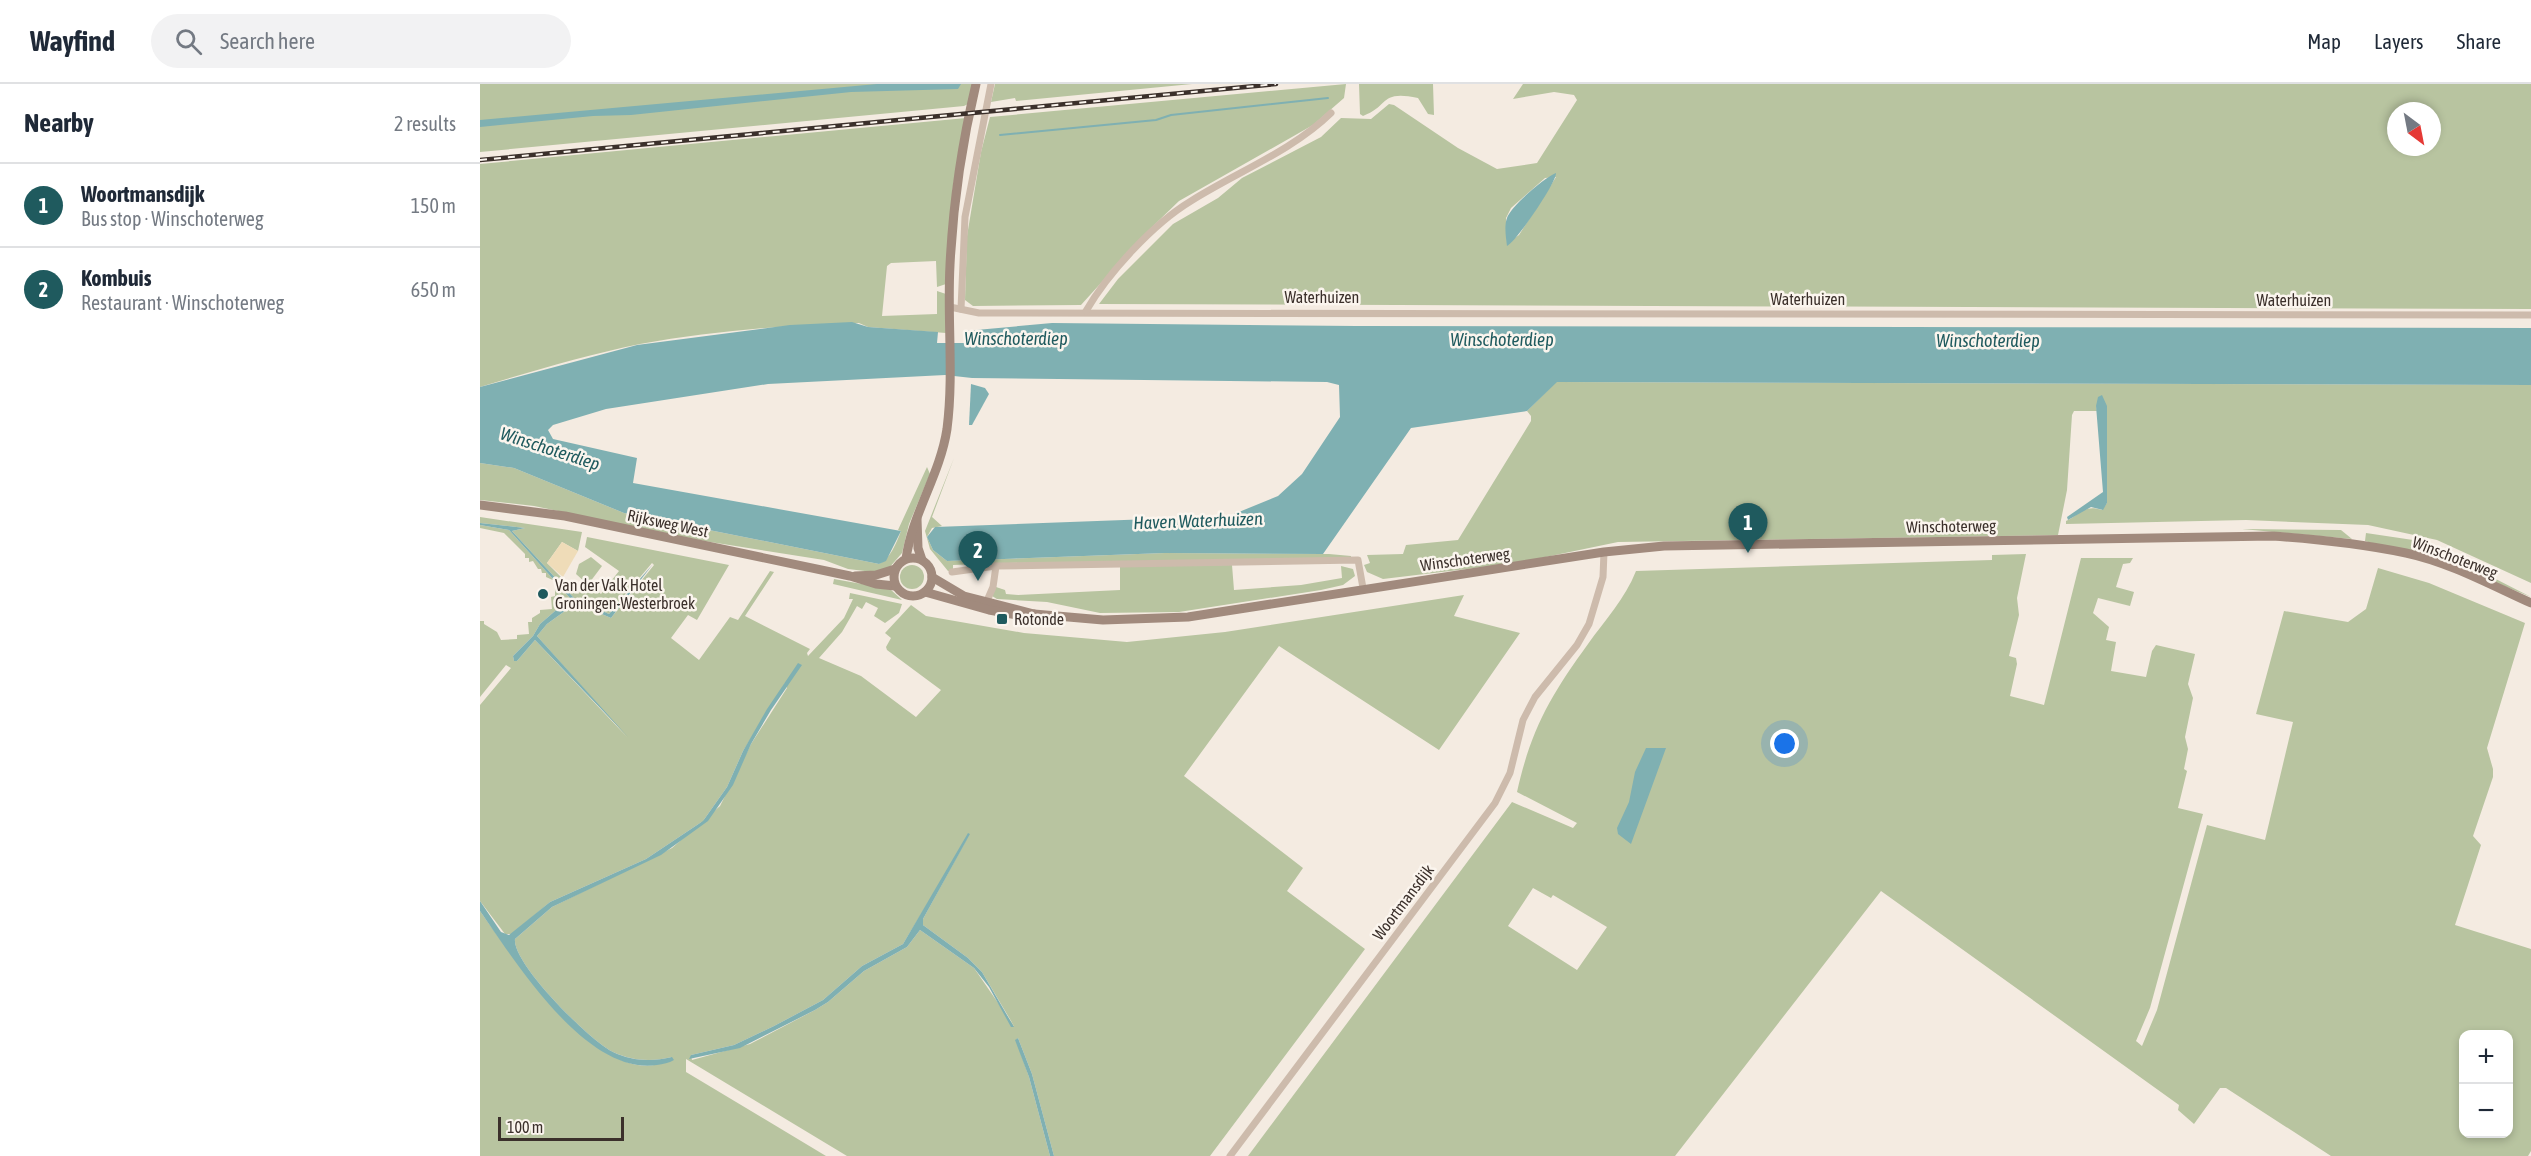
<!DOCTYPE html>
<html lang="en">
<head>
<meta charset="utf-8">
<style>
  :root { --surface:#fff; --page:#f2f2f3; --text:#1f2937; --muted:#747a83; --line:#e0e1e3; --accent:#1f5a5e }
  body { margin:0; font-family:"Asap Condensed",sans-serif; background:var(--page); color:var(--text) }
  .controls { position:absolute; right:18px; bottom:18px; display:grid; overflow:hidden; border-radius:12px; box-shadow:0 3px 9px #0003 }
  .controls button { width:54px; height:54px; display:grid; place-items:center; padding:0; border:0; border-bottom:2px solid var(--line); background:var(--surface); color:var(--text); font:30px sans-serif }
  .compass { position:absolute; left:1907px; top:18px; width:54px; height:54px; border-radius:50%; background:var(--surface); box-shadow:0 3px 9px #0003; rotate:148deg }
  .scale { position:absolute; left:18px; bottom:15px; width:126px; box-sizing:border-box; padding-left:6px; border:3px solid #3b302b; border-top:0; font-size:16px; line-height:21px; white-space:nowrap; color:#3b302b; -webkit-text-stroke:4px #fbf5ee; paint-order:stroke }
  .you { position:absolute; left:1305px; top:660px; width:21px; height:21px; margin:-15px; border:4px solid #fff; border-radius:50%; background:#1a73e8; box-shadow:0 0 0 9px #1a73e833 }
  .badge { display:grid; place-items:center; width:39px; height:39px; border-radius:50%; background:var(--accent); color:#fff; font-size:20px; font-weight:700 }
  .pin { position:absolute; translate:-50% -50px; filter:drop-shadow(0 2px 3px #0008) }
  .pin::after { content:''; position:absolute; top:32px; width:21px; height:18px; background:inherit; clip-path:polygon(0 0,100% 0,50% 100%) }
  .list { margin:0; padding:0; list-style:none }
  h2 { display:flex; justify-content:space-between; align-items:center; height:78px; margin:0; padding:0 24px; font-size:26px }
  h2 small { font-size:20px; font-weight:400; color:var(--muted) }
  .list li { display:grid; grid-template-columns:39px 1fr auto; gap:18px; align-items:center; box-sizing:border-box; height:84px; padding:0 24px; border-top:2px solid var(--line) }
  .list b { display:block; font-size:22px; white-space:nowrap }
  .list p { margin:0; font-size:20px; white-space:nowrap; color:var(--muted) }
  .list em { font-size:20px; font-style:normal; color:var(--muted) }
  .icon { flex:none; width:33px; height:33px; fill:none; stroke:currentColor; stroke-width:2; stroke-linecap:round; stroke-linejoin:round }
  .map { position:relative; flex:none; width:2051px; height:1072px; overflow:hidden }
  header { display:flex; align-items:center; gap:36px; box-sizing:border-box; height:84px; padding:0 30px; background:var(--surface); border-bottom:2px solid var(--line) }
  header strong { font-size:28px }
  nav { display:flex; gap:33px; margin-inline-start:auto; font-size:21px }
  .search { width:420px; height:54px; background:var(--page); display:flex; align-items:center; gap:15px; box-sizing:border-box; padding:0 21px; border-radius:33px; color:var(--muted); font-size:22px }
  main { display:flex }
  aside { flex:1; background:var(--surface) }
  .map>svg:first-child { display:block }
</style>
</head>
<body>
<header>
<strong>Wayfind</strong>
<div class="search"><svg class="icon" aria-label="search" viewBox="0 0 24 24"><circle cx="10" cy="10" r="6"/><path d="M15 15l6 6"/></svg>Search here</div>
<nav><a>Map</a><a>Layers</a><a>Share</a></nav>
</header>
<main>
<aside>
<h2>Nearby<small>2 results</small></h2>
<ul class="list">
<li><span class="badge">1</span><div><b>Woortmansdijk</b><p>Bus stop · Winschoterweg</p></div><em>150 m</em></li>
<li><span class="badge">2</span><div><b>Kombuis</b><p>Restaurant · Winschoterweg</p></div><em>650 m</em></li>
</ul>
</aside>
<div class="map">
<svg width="2051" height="1072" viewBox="0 0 2051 1072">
  <rect width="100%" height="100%" fill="#f4ebe1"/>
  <!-- green -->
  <g fill="#b8c4a0" fill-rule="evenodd">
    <path d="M 0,0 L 497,0 L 488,20 L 484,22 L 0,68 Z"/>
    <path d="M 515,0 L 712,0 L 536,17 L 535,14 L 511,18 Z"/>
    <path d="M 866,0 L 864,14 L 833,41 L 699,117 L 669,146 L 601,221 L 493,222 L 485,216 L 487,152 L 501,68 L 510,33 Z"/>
    <path d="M 879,0 L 953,0 L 954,31 L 948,30 L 938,14 C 899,6 910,22 883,32 L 880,30 Z"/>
    <path d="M 1043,0 L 2051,0 L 2051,225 L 619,220 L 638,195 L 693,140 L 738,114 L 762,94 L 841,53 L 861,34 L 891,35 L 909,20 L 914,21 L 978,64 L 1017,85 L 1057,79 L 1097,16 L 1094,11 L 1074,8 L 1033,15 ZM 1916,27 L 1952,27 L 1952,63 L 1916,63 ZM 1076,93 L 1039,151 L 1027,159 L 1026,134 L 1031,124 L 1065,94 Z"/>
    <path d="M 486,34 L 473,102 L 466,200 L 457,203 L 456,177 L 411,179 L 407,182 L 402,232 L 457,230 L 457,207 L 466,210 L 466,249 L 388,243 L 379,239 C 305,241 232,247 160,260 C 106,271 53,287 0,303 L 0,80 Z"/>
    <path d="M 1076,298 L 2051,301 L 2051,499 L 1957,456 L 1888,441 L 1766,436 L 1586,440 L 1586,437 C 1601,430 1604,420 1622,426 L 1627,419 L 1627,322 L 1616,322 L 1617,327 L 1594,327 L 1592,331 L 1587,406 L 1578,451 L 1138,458 L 1037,479 L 903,495 L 887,488 L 884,481 L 890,479 L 887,471 L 923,470 L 926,461 L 978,456 L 1051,337 L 1051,332 L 1047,327 Z"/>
    <path d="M 474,374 L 452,433 L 462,442 L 452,444 L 447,453 L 453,466 L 467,477 L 685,469 L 849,470 L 871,472 L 871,474 L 528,479 L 473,481 L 473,486 L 468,487 L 450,465 L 445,447 Z"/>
    <path d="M 0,379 L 34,384 L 144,429 L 399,480 C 410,475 416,460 421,447 L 418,446 L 447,383 L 450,390 L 429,440 L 422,469 L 409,484 L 393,488 L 368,485 L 344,476 L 224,457 L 54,422 L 0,416 Z"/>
    <path d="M 0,433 L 102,448 L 98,467 L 82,458 L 67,479 L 98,510 L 106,502 L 111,502 L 121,510 L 139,487 L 105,463 L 107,453 L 249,481 L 217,536 L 208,531 L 191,554 L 219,576 L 250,533 L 258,536 L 290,487 L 294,488 L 265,532 L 330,565 L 327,569 L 328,572 L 364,534 L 373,515 L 369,515 L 370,509 L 422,520 L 419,529 L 405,539 L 394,532 L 398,524 L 386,518 L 382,525 L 377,522 L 362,548 L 339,574 L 381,592 L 436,633 L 461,606 L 407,566 L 406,563 L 411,554 L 405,549 L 431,521 L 446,532 L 544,549 L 647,558 L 745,548 L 984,511 L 974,532 L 1040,549 L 959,666 L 799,562 L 704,692 L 823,784 L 807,807 L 885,865 L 730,1072 L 574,1072 L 552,990 L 538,954 L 536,956 L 549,993 L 570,1072 L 367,1072 L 206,975 L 206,988 L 346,1072 L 0,1072 L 0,827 C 30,869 130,1019 192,973 C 171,978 153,977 133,968 C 110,957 32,879 35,855 L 72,823 L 192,764 L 240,722 L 271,660 L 307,604 L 305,599 L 263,667 L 247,703 L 223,737 L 166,775 L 70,818 L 32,850 L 25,850 L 0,817 L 0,621 L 31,584 L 26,581 L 0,613 L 0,537 L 4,537 L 4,540 L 17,548 L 21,556 L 37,555 L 37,551 L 49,550 L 48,538 L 52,538 L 52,534 L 60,529 L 60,526 L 72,525 L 71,513 L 75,512 L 75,497 L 66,493 L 66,489 L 62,489 L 61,485 L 58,485 L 53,477 L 49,478 L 49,474 L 45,474 L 45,470 L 24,449 L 0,444 L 0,441 L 29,446 L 90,514 L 60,540 L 53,552 L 33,572 L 34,577 L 37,577 L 55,556 L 147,653 L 57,552 L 67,540 L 96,519 L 131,534 L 174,481 L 172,479 L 129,530 L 94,514 L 32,447 L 45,444 L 0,439 ZM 490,749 L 443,835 L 443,841 L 488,874 L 502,888 L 534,942 L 494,884 L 440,846 L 427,863 L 384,887 L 348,918 L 335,926 L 270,960 L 212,976 L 211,971 L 254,961 L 294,942 L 343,916 L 382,882 L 423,860 Z"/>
    <path d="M 1762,445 L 1861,446 L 1872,455 Z"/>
    <path d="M 1886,449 L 1933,456 L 1955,464 L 2051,513 L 1982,485 L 1885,457 Z"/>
    <path d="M 1546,470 L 1537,514 L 1539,531 L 1529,572 L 1536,574 L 1537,580 L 1530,612 L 1564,621 L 1601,474 L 1653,474 L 1650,479 L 1643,480 L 1636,503 L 1654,508 L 1650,522 L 1618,514 L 1613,529 L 1629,543 L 1626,556 L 1636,558 L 1631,587 L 1666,593 L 1672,567 L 1676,561 L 1715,570 L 1708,600 L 1713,614 L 1705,653 L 1708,665 L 1704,685 L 1707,687 L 1698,724 L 1723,730 L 1670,924 L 1656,957 L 1662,962 L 1677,926 L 1727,741 L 1785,756 L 1813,638 L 1776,630 L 1804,527 L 1868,538 L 1886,525 L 1898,484 L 1949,499 L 2045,539 L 2007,664 L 2013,685 L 2013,693 L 1993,752 L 2001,761 L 1975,841 L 2051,865 L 2051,1067 L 2048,1072 L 1851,1072 L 1746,1004 L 1740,1004 L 1714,1040 L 1698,1026 L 1699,1021 L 1401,807 L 1195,1072 L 768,1072 L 1032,718 L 1093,744 L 1097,739 L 1037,708 C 1051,645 1071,611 1108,560 C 1125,536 1145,515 1156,487 L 1512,476 L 1512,471 ZM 1053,804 L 1071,814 L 1073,811 L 1127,843 L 1097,886 L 1028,842 ZM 1984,950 L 2028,950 L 2028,1050 L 1984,1050 Z"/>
    <path d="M 111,473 L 122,482 L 110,498 L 106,499 L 96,490 L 99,480 Z"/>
    <circle cx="432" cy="493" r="12"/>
    <path d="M 752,481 L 754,506 L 821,501 L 862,494 L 861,482 L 873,485 L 875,492 L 863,501 L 841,506 L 699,528 L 620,529 L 567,518 L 517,515 L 512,512 L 516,503 L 525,506 L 526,510 L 538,511 L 640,506 L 640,482 Z"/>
    <path d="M 354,495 L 410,505 L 422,516 L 353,500 Z"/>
  </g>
  <!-- sand -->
  <path fill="#efdcb8" d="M 82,458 L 98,467 L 83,493 L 67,479 Z"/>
  <!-- water -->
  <g fill="#7fb0b2">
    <path d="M 397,0 L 481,0 L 478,5 L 371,8 L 151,31 L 113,32 L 0,43 L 0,36 Z"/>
    <path d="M 1076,89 C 1077,98 1036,158 1027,162 C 1026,154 1024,142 1027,134 C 1030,123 1065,93 1076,89 Z"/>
    <path d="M 372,238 L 388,243 L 458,248 L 457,259 L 485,259 L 485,247 L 572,239 L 876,242 L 2051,244 L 2051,301 L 1077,298 L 1047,327 L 931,344 L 843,470 L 685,469 L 467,477 L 453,466 L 447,453 L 455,443 L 671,435 L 737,437 L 798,412 L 822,390 L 860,333 L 859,301 L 847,298 L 492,294 L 465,291 L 288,300 L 126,325 L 73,341 L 68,346 L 73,355 L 157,374 L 153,399 L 421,447 L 406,477 L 399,480 L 144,429 L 34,384 L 0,379 L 0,303 L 157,261 L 310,241 Z"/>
    <path d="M 491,300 L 505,304 L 509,310 L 492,341 L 489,341 Z"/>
    <path d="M 1622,311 L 1627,322 L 1627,419 L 1623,426 L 1611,423 L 1588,436 L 1587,433 L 1623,408 L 1616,322 L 1618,313 Z"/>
    <path d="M 0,439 L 45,444 L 32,447 L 94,514 L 129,530 L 173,480 L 131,534 L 96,519 L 67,540 L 57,552 L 148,653 L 55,556 L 37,577 L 34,577 L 33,572 L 53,552 L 60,540 L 90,514 L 29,446 L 0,441 Z"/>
    <path d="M 318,579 L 322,581 L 291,626 L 271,660 L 253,701 L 228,737 L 181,771 L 72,823 L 35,855 C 32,879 110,957 133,968 C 152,977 171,978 192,973 L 194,976 C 189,979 183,980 177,981 C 106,992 35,877 0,827 L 0,817 L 21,848 L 29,851 L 70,818 L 166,775 L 223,737 L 247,703 L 263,667 L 287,625 Z"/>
    <path d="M 1166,664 L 1186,664 L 1151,760 L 1138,750 L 1137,744 L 1149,718 L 1155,688 Z"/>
    <path d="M 488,749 L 490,750 L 443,835 L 443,841 L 488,874 L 502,888 L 534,943 L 531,943 L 509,903 L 494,884 L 440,846 L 427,863 L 384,887 L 348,918 L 335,926 L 260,964 L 209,975 L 211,971 L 254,961 L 294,942 L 343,916 L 382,882 L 423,860 Z"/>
    <path d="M 538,954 L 552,990 L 574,1072 L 570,1072 L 549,993 L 535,956 Z"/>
  </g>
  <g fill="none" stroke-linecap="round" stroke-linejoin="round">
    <!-- stream -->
    <path stroke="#7fb0b2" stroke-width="2" d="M 520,51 L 676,36 L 691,31 L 848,14"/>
    <!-- street -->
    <g stroke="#cdbbac" stroke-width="7">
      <path d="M 470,223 L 499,229 L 2051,231"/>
      <path d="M 481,225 L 485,133 L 511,0"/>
      <path d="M 606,227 C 628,189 673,140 711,117 C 757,88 812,67 851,29"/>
      <path d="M 472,488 L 516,482 L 878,476 L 883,504"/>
      <path d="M 506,519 L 513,503 L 516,482"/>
      <path d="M 750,1072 L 1015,719 L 1030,689 L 1043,636 L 1055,613 L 1097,561 L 1109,540 L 1123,493 L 1124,468"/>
    </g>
    <!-- secondary -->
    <g stroke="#a18a7d" stroke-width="9">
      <path d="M 0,421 L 85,432 L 370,492 L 396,500 L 415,502"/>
      <path d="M 437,435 L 438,464 L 442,476"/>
      <circle cx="433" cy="493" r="19"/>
      <path d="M 426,475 C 432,430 460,391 467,345 C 474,290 467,235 470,181 C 473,120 482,59 496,0"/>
      <path d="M 375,492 L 396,491 L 415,485"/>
      <path d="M 452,493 L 484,512 L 554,530 L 623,536 L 708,533 L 1124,468 L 1184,462 L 1792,452 C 1837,455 1882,460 1926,469 C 1969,478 2011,501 2051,519"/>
      <path d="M 445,508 L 509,526 L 542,532 L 554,530"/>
    </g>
    <defs>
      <path id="rail" d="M 0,76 L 796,0"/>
    </defs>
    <!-- rail casing -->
    <use href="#rail" stroke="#3b302b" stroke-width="4.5"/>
    <!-- rail -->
    <use href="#rail" stroke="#fbf5ee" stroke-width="2" stroke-dasharray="7" stroke-linecap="butt"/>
  </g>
  <!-- markers -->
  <g fill="#1f5a5e" stroke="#fbf5ee" stroke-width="2">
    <circle cx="63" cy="510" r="6"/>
    <rect x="516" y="529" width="12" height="12" rx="3"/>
  </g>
  <g text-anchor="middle" stroke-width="5" stroke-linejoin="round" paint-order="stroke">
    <!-- street labels -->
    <g font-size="16" fill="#3b302b" stroke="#fbf5ee">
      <text x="842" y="219">Waterhuizen</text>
      <text x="1328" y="221">Waterhuizen</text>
      <text x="1814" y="222">Waterhuizen</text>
      <text transform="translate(188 439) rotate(12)" y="6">Rijksweg West</text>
      <text transform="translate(1471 442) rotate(-1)" y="6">Winschoterweg</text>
      <text transform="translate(1975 473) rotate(21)" y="6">Winschoterweg</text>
      <text transform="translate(985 475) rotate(-8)" y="6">Winschoterweg</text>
      <text transform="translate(923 818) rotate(-53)" y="6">Woortmansdijk</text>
    </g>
    <!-- poi labels -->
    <g font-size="16" fill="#3b302b" stroke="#fbf5ee" text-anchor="start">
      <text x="75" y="507">Van der Valk Hotel<tspan x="75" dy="18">Groningen-Westerbroek</tspan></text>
      <text x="534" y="541">Rotonde</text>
    </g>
    <!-- water labels -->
    <g font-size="18" font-style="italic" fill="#1f5a5e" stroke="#fbf5ee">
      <text x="536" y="261">Winschoterdiep</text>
      <text x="1022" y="262">Winschoterdiep</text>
      <text x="1508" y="263">Winschoterdiep</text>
      <text transform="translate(70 365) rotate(18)" y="6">Winschoterdiep</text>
      <text transform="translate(718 437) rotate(-2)" y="6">Haven Waterhuizen</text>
    </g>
  </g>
</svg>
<div class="controls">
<button>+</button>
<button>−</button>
</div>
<svg class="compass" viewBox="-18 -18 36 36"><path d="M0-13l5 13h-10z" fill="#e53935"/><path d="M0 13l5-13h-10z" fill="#747a83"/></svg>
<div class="scale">100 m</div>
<div class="you"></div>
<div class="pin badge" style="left:1268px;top:469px">1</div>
<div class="pin badge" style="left:498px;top:497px">2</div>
</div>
</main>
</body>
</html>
